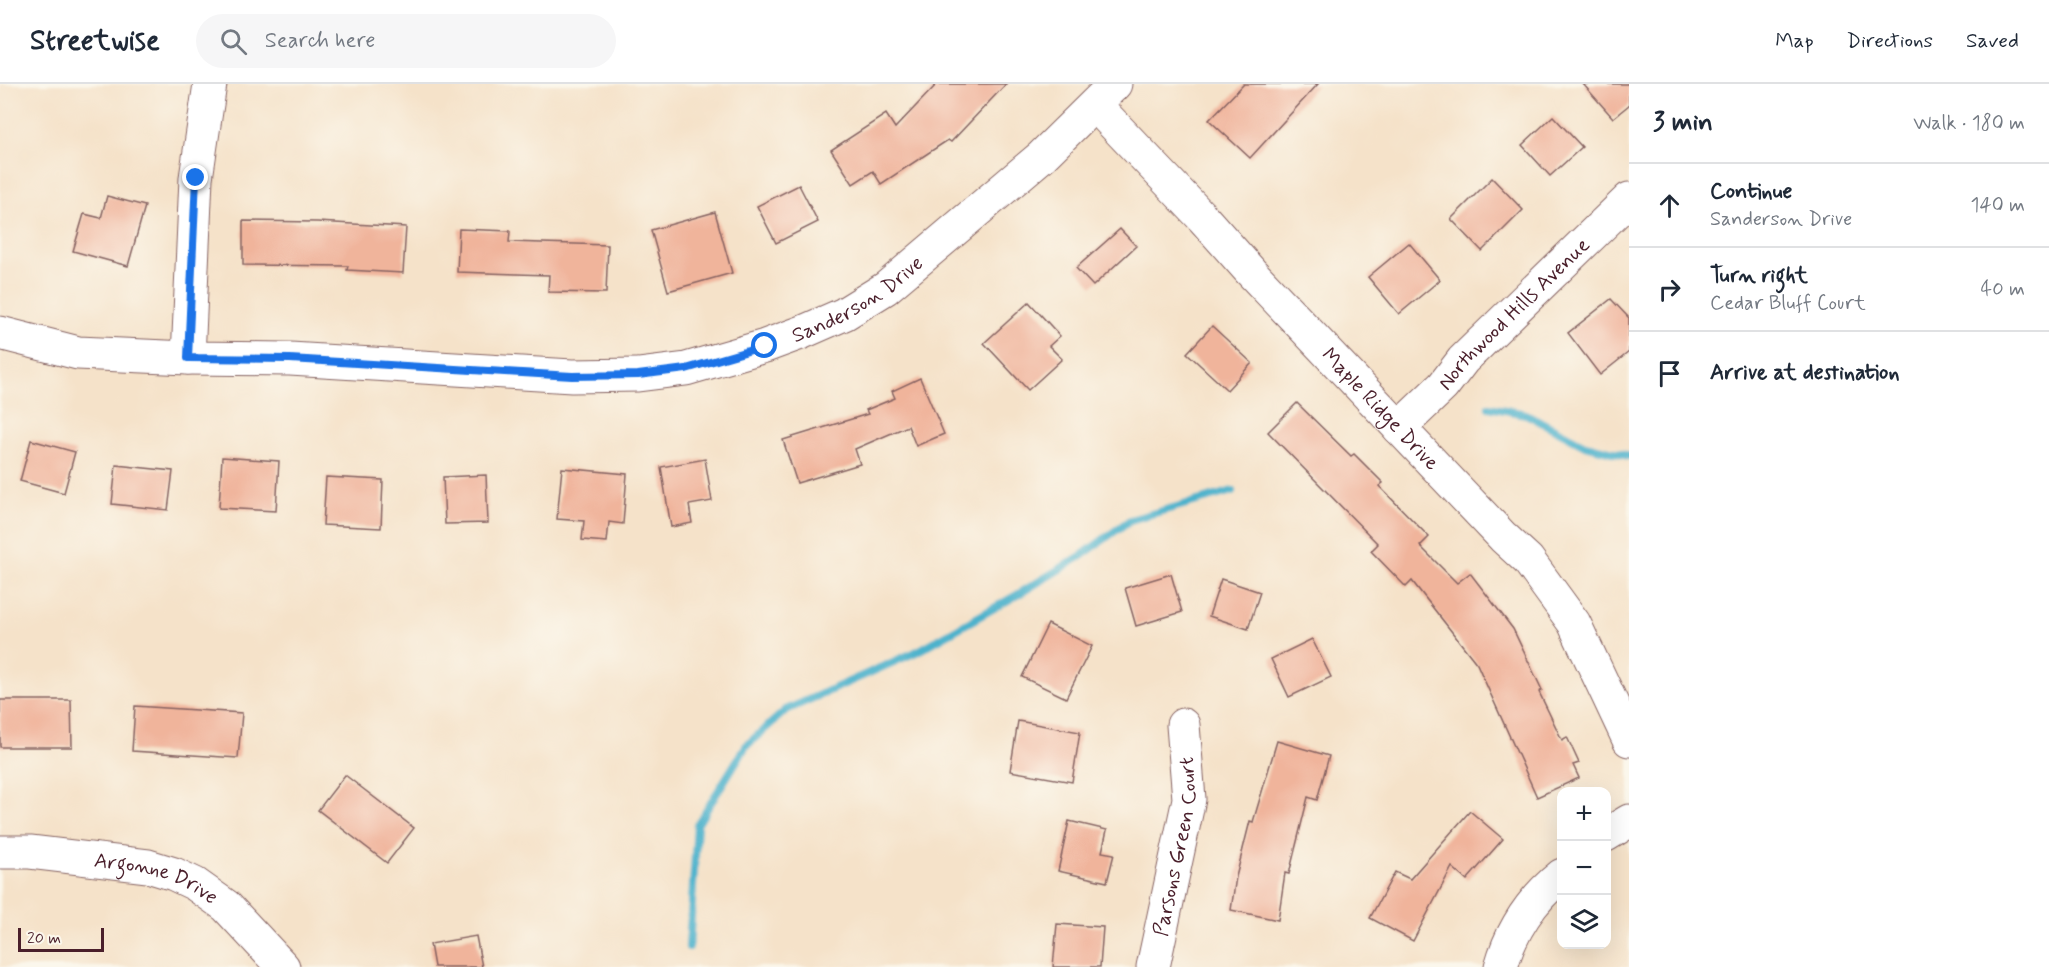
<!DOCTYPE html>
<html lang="en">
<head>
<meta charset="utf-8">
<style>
  :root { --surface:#fff; --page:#f6f6f7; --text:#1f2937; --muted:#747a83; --line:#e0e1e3 }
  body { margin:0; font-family:Mynerve,sans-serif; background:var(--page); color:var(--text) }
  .controls { position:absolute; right:18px; bottom:18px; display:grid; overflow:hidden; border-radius:12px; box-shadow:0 6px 24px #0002 }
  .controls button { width:54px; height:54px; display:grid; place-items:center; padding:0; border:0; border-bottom:2px solid var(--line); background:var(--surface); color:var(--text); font:30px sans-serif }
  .scale { position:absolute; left:18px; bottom:15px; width:86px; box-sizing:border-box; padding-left:6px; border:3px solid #4a1f2b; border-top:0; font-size:16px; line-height:21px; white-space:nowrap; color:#4a1f2b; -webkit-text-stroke:4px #fbf7ec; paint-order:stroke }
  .stop { position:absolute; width:18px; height:18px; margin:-14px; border:4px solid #1a73e8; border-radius:50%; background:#fff }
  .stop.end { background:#1a73e8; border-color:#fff; box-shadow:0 2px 6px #0008 }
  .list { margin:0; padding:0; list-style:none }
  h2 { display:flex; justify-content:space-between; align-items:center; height:78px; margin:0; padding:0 24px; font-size:26px }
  h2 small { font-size:20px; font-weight:400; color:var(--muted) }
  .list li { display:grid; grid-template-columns:39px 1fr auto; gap:18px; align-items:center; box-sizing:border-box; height:84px; padding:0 24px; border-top:2px solid var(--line) }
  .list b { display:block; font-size:22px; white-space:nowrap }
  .list p { margin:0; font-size:20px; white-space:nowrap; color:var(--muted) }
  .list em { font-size:20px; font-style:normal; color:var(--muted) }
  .icon { flex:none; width:33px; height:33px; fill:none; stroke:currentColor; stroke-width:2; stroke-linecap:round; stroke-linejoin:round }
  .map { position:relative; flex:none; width:1629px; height:883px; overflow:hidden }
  header { display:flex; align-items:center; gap:36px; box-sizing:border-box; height:84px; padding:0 30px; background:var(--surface); border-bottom:2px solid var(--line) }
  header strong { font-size:28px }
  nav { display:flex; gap:33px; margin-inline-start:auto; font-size:21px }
  .search { width:420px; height:54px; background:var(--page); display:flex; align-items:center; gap:15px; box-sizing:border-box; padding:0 21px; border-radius:33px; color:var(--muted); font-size:22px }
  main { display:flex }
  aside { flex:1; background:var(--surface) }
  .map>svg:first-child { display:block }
</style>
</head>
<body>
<header>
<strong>Streetwise</strong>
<div class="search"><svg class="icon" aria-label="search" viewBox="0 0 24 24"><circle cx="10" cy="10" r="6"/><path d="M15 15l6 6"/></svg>Search here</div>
<nav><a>Map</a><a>Directions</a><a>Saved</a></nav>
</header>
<main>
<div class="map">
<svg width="1629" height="883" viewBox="0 0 1629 883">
  <rect width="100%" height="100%" fill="#fbf7ec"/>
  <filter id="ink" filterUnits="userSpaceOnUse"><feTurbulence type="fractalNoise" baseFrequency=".0167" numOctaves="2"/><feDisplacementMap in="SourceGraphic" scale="12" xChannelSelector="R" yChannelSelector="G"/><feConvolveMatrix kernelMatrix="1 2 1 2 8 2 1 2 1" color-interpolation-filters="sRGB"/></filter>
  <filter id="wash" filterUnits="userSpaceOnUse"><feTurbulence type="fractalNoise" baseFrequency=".008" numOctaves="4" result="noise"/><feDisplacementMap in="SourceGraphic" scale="24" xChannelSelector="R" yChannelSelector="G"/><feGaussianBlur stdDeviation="1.35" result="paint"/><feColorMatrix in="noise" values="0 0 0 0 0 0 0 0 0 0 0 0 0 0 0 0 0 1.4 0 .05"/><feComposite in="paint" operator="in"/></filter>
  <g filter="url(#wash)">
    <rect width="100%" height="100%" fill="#f5e2c9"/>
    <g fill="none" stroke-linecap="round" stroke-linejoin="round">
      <!-- stream -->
      <g stroke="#4db2cc" stroke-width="8">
        <path d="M 1489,323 L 1526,330 L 1585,361 L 1629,372"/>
        <path d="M 689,863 L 697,741 L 746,662 L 786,626 L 918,567 L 1017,511 L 1081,472 L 1130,436 L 1233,407"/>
      </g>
    </g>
    <g id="blocks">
      <!-- building -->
      <g fill="#f0b49b">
        <path d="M 937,0 L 1006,0 L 951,58 L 948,56 L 881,100 L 873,87 L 853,100 L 831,66 L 886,30 L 895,44 Z"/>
        <path d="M 1244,0 L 1318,0 L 1250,74 L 1209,36 Z"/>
        <path d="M 1583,0 L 1629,0 L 1629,21 L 1613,34 Z"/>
        <path d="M 1553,32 L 1582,63 L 1550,92 L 1522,61 Z"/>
        <path d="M 1492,94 L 1523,126 L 1482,167 L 1451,135 Z"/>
        <path d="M 799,101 L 818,138 L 776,159 L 757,122 Z"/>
        <path d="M 107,112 L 145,122 L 128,182 L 73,167 L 84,130 L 101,134 Z"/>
        <path d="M 715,128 L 732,189 L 668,207 L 651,146 Z"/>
        <path d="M 243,137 L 317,138 L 406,143 L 403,189 L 347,186 L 348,182 L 243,181 Z"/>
        <path d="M 459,145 L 510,147 L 509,158 L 608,161 L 606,209 L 548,208 L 549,191 L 457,188 Z"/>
        <path d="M 1120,145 L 1136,162 L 1093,202 L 1076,184 Z"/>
        <path d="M 1409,159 L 1440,196 L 1399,230 L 1368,193 Z"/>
        <path d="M 1611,215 L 1629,234 L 1629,268 L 1600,291 L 1568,249 Z"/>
        <path d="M 1029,218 L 1060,252 L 1049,262 L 1062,275 L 1028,306 L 984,259 Z"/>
        <path d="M 1212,242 L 1252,279 L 1227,306 L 1187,269 Z"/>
        <path d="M 920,294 L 944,350 L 916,362 L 908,342 L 855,365 L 860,380 L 797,399 L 783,356 L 868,330 L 866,326 L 895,314 L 892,307 Z"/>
        <path d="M 1297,319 L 1351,372 L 1354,370 L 1383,399 L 1379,402 L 1429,453 L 1420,462 L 1457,499 L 1470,489 L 1513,545 L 1542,606 L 1539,608 L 1562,656 L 1567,653 L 1579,679 L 1573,681 L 1579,694 L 1537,713 L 1477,580 L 1412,497 L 1406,503 L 1371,467 L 1378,460 L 1268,348 Z"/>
        <path d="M 31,356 L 75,368 L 64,409 L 20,397 Z"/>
        <path d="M 222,373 L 279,377 L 276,427 L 219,424 Z"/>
        <path d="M 705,375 L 712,417 L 689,421 L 692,439 L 671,443 L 661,383 Z"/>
        <path d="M 116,381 L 173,387 L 168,426 L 112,420 Z"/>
        <path d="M 562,384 L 627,390 L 623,440 L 609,438 L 607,458 L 582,456 L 584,437 L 557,435 Z"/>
        <path d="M 486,391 L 488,439 L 445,440 L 443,393 Z"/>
        <path d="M 326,393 L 383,396 L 381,444 L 323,441 Z"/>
        <path d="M 1171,490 L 1182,528 L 1136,542 L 1125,504 Z"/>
        <path d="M 1221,495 L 1260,508 L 1248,545 L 1209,532 Z"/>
        <path d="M 1048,540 L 1092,562 L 1066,614 L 1022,593 Z"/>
        <path d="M 1312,555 L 1331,593 L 1289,613 L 1271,575 Z"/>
        <path d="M 0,616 L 71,616 L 72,663 L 0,663 Z"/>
        <path d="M 135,622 L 242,629 L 238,674 L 132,667 Z"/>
        <path d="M 1018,637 L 1080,648 L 1072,698 L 1010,687 Z"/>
        <path d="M 1277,657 L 1329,672 L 1317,716 L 1308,713 L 1289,790 L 1285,789 L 1278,836 L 1231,826 L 1236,793 L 1250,737 L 1253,738 Z"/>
        <path d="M 345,691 L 414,744 L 387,779 L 318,726 Z"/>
        <path d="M 1470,727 L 1503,755 L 1467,796 L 1452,783 L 1413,857 L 1370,834 L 1395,788 L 1410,795 Z"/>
        <path d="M 1069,737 L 1107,746 L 1102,768 L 1114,770 L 1107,798 L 1058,787 Z"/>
        <path d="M 1057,840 L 1103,843 L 1100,883 L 1053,883 Z"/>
        <path d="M 476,852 L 482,883 L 434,883 L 430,860 Z"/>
      </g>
    </g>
  </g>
  <g filter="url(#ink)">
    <use href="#blocks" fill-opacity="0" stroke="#866362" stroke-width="1.5"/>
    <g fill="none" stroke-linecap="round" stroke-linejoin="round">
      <defs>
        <g id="minor">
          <path id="s1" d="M 1095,21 L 1203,134 L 1251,188 L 1503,453 L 1528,476 L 1574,539 L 1629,656"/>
          <path id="s2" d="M 0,249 L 78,269 L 188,274 L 290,275 L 572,292 L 638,291 L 686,285 L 765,262 L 803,248 L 844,230 L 886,204 L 1042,72 L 1115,0"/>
          <path d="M 188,274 L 196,94 L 210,0"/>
          <path id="s3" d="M 1399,344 L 1443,302 L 1463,276 L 1629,115"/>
          <path d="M 1606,751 L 1629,737"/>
          <path id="s4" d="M 0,768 L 30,768 L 148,782 L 174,790 L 195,800 L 226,822 L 283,883"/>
          <path id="s5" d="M 1153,883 L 1189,715 L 1183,641"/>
          <path d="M 1501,883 C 1511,847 1532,815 1562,791"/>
        </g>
      </defs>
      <!-- minor casing -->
      <use href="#minor" stroke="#866362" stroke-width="35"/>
      <!-- minor -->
      <use href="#minor" stroke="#fff" stroke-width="33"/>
    </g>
  </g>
  <g fill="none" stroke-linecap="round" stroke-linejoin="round" filter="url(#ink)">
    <!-- route -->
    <path stroke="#1a73e8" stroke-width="8" d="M 196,94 L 188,274 L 290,275 L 572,292 L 638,291 L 686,285 L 765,262"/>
  </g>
  <g text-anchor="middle" stroke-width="5" stroke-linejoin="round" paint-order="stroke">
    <!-- street labels -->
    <g font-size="21" fill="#4a1f2b" stroke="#fbf7ec">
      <text dy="7" stroke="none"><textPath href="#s2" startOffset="876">Sanderson Drive</textPath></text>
      <text dy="7" stroke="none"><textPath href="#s3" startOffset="162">Northwood Hills Avenue</textPath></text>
      <text dy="7" stroke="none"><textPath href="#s1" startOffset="417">Maple Ridge Drive</textPath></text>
      <text dy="7" stroke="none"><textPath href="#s5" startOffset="123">Parsons Green Court</textPath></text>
      <text dy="7" stroke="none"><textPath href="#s4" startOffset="160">Argonne Drive</textPath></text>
    </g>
  </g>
</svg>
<div class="controls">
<button>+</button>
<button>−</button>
<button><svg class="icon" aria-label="layers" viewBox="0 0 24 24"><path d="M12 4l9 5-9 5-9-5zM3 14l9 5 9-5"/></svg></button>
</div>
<div class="scale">20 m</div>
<div class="stop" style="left:765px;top:262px"></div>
<div class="stop end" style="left:196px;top:94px"></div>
</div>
<aside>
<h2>3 min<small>Walk · 180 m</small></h2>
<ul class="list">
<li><svg class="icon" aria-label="ahead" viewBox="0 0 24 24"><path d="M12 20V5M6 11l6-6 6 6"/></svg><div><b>Continue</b><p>Sanderson Drive</p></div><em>140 m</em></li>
<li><svg class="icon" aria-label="right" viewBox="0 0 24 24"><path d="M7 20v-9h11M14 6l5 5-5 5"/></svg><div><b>Turn right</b><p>Cedar Bluff Court</p></div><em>40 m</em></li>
<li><svg class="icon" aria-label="arrive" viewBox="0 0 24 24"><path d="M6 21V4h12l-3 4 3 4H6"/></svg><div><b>Arrive at destination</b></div></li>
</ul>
</aside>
</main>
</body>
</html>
